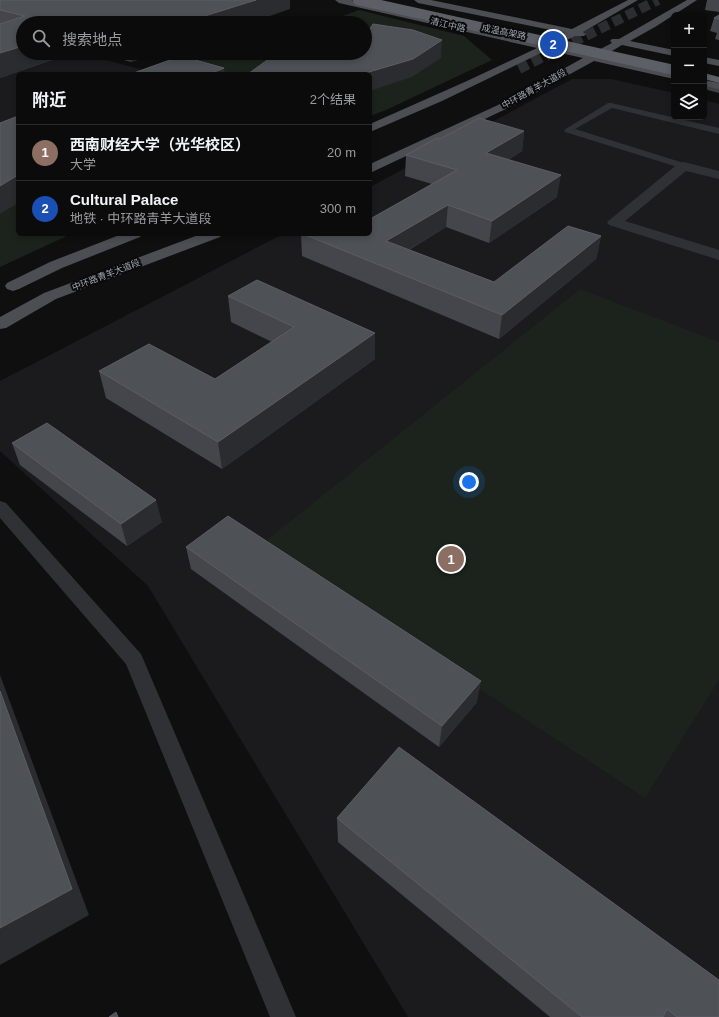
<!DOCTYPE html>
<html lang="zh">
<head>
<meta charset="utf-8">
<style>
  :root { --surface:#0b0b0c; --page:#19191a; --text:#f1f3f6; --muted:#9a9b9d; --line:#2b2b2d; --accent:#f79d20 }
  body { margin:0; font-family:Arial,"Noto Sans SC",sans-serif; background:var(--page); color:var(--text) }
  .controls { position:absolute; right:12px; top:12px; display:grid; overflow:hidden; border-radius:6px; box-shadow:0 2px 6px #0003 }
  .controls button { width:36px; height:36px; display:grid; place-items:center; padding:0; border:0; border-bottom:1px solid var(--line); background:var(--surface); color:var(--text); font:20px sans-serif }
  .you { position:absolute; left:469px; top:482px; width:14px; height:14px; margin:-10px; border:3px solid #fff; border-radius:50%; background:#1a73e8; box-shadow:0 0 0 6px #1a73e833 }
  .badge { display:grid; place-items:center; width:26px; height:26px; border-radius:50%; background:var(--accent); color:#fff; font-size:13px; font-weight:700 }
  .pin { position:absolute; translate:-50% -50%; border:2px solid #fff; box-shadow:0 1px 4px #0006 }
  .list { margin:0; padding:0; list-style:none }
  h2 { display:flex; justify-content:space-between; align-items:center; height:52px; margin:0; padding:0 16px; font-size:17px }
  h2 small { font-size:13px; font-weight:400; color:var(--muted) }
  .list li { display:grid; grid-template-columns:26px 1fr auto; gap:12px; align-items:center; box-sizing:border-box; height:56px; padding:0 16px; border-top:1px solid var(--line) }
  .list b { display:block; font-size:15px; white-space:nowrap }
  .list p { margin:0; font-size:13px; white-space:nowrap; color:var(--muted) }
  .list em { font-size:13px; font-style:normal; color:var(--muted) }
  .icon { flex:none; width:22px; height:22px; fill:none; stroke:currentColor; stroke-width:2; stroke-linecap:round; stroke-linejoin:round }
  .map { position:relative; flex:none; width:719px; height:1017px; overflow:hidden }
  .search { position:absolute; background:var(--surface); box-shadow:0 2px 6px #0003; left:16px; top:16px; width:356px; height:44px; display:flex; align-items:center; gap:10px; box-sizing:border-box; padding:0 14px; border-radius:22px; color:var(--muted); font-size:15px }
  .panel { position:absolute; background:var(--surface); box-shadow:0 2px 6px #0003; left:16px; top:72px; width:356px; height:164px; border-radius:6px }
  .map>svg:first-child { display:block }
</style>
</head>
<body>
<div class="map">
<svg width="719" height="1017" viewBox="0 0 719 1017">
  <rect width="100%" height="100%" fill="#0f0f10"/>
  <!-- built -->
  <g fill="#1b1b1d">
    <path d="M 0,32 L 23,53 L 79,53 L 144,70 L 134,74 L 18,74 L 18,116 L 0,123 Z"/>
    <path d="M 572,79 L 611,79 L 674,93 L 674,117 L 704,117 L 704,100 L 719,104 L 719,1017 L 408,1017 L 148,586 L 0,451 L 0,381 L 283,234 L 370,234 L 370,187 Z"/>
  </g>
  <!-- green -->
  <g fill="#1b231c">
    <path d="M 359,10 L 464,36 L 492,60 L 386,110 L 370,116 L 370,74 L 134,74 L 193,53 L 365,53 L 365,23 L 324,23 Z"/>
    <path d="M 18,116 L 18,234 L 71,234 L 0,267 L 0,123 Z"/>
    <path d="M 580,289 L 719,342 L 719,680 L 645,798 L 261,545 Z"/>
  </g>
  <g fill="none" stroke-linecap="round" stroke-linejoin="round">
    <!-- primary-tunnel -->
    <path stroke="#2c2d30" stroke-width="10" stroke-dasharray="10 5" stroke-linecap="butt" d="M 519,69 L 658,0"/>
    <!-- lane -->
    <g fill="#303135" fill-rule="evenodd">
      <path d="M 608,103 L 611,103 L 719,128 L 719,134 L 612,108 L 575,129 L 687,164 L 689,166 L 687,168 L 684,169 L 565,132 L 564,130 Z"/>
      <path d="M 0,501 L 6,503 L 141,654 L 296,1017 L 270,1017 L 126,664 L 0,518 Z"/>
    </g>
    <!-- street -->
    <path fill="#303135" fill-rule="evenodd" d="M 684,162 L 719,171 L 719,179 L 686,171 L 625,221 L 719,250 L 719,260 L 609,225 L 607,222 L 679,163 Z"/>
    <!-- secondary -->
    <path fill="#3e4045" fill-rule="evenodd" d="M 704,83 L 719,87 L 719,93 L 704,89 Z"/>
    <!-- primary -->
    <g fill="#4c4e54" fill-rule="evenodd">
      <path d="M 335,0 L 351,0 L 545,44 L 565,33 L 418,3 L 414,0 L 431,0 L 572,29 L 628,0 L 638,0 L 583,32 L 586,34 L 584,36 L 575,36 L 555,46 L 591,54 L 612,43 L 610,41 L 612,39 L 619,39 L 687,0 L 697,0 L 655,27 L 630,41 L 674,50 L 674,56 L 622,45 L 602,57 L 674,73 L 674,79 L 594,61 L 506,109 L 370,173 L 370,164 L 498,105 L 583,58 L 547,50 L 442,101 L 370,132 L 370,124 L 467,81 L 537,48 L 339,3 Z"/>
      <path d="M 704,57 L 719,60 L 719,66 L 704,63 Z"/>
      <path d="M 704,80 L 719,83 L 719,89 L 704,86 Z"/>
      <path d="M 122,234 L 142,234 L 140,237 L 62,268 L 19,289 L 13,291 L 7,289 L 5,286 L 7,283 L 50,262 Z"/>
      <path d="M 201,234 L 222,234 L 220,237 L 56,299 L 6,328 L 0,329 L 0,317 L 44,293 Z"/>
    </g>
    <!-- highway -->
    <path fill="#5c5f66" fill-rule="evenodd" d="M 704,73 L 719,77 L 719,83 L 704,79 Z"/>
    <!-- highway-bridge -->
    <path stroke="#5c5f66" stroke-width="10" d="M 358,0 L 674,70"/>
  </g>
  <!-- wall -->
  <g fill="#45464b">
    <path d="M 0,0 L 290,9 L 23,23 L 23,53 L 72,53 L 0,78 Z"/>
    <path d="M 707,0 L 719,0 L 719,12 L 705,10 Z"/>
    <path d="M 719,15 L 719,40 L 715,39 L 717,33 L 710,31 L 714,18 Z"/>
    <path d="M 100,53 L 159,53 L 131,62 Z"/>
    <path d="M 524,131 L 522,151 L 508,160 L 557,197 L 489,243 L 446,227 L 409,250 L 494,282 L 601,236 L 596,259 L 499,339 L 302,256 L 301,234 L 370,234 L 432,184 L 405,176 L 406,155 L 440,139 Z"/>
    <path d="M 228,296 L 375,359 L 222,469 L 106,398 L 99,371 L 215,379 L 272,342 L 231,322 Z"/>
    <path d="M 12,443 L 162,522 L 127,546 L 20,465 Z"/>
    <path d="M 186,547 L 477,702 L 439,747 L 191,569 Z"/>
    <path d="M 337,818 L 719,1017 L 550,1017 L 338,842 Z"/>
  </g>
  <!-- shaded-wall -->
  <g fill="#2b2c2f">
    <path d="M 256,0 L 290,0 L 290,9 L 250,23 L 182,23 Z"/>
    <path d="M 442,40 L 441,58 L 412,77 L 370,91 L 370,74 L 362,74 Z"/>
    <path d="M 23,46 L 23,53 L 72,53 L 0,78 L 0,53 Z"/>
    <path d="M 129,53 L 159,53 L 131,62 Z"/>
    <path d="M 224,68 L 225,74 L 210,74 Z"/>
    <path d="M 524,131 L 522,151 L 484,174 L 486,153 Z"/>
    <path d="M 18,175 L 18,203 L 0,214 L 0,186 Z"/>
    <path d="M 561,175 L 557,197 L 489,243 L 492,221 Z"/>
    <path d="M 448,205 L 446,227 L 385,264 L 386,241 Z"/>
    <path d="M 601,236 L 596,259 L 499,339 L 502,315 Z"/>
    <path d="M 375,333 L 375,359 L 222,469 L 218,442 Z"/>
    <path d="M 156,500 L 162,522 L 127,546 L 121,524 Z"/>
    <path d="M 0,675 L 89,915 L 0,965 Z"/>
    <path d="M 481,681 L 477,702 L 439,747 L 442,726 Z"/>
  </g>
  <!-- building -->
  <g fill="#4e5156" stroke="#5b5e64">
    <path d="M 0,0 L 256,0 L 182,23 L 23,23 L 23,46 L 0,53 L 0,24 L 25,16 L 0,10 Z"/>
    <path d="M 719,15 L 719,19 L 714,18 Z"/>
    <path d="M 373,24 L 413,30 L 442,40 L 413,59 L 362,74 L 248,74 L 277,53 L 365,53 L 365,33 L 367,33 Z"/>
    <path d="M 181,56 L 224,68 L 210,74 L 131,74 Z"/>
    <path d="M 18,116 L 18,175 L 0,186 L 0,123 Z"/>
    <path d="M 479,118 L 524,131 L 486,153 L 561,175 L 492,221 L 448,205 L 386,241 L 494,282 L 568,226 L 601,236 L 502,315 L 303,234 L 370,234 L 370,219 L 457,170 L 406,155 L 437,138 L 440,139 Z"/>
    <path d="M 257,280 L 375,333 L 218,442 L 99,371 L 149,344 L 215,379 L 294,327 L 228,296 Z"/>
    <path d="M 47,423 L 156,500 L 121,524 L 12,443 Z"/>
    <path d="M 228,516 L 481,681 L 442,726 L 186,547 Z"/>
    <path d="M 0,691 L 72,889 L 0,928 Z"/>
    <path d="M 399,747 L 719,980 L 719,1017 L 677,1017 L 667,1009 L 663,1017 L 582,1017 L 337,818 Z"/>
    <path d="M 116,1012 L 118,1017 L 109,1017 Z"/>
  </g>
  <g text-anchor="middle" stroke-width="4" stroke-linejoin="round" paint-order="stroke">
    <!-- far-street labels -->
    <g font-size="9" fill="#9fa6b2" stroke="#0a0a0b">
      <text transform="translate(448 25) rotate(13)" y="3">清江中路</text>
      <text transform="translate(504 32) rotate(12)" y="3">成温高架路</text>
      <text transform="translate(534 89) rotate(-29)" y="3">中环路青羊大道段</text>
      <text transform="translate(106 275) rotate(-21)" y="3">中环路青羊大道段</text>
    </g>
  </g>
</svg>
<div class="controls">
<button>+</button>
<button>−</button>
<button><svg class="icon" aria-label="layers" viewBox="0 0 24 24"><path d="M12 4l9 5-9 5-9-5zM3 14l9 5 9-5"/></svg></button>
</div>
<div class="you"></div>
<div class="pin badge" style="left:451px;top:559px;background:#8d6e63">1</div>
<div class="pin badge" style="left:553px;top:44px;background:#1a4fb4">2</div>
<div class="search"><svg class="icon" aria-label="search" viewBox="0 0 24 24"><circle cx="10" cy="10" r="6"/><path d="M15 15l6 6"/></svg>搜索地点</div>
<section class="panel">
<h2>附近<small>2个结果</small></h2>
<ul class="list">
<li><span class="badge" style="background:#8d6e63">1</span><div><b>西南财经大学（光华校区）</b><p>大学</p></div><em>20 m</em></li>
<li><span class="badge" style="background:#1a4fb4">2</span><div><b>Cultural Palace</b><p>地铁 · 中环路青羊大道段</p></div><em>300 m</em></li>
</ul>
</section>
</div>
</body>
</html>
